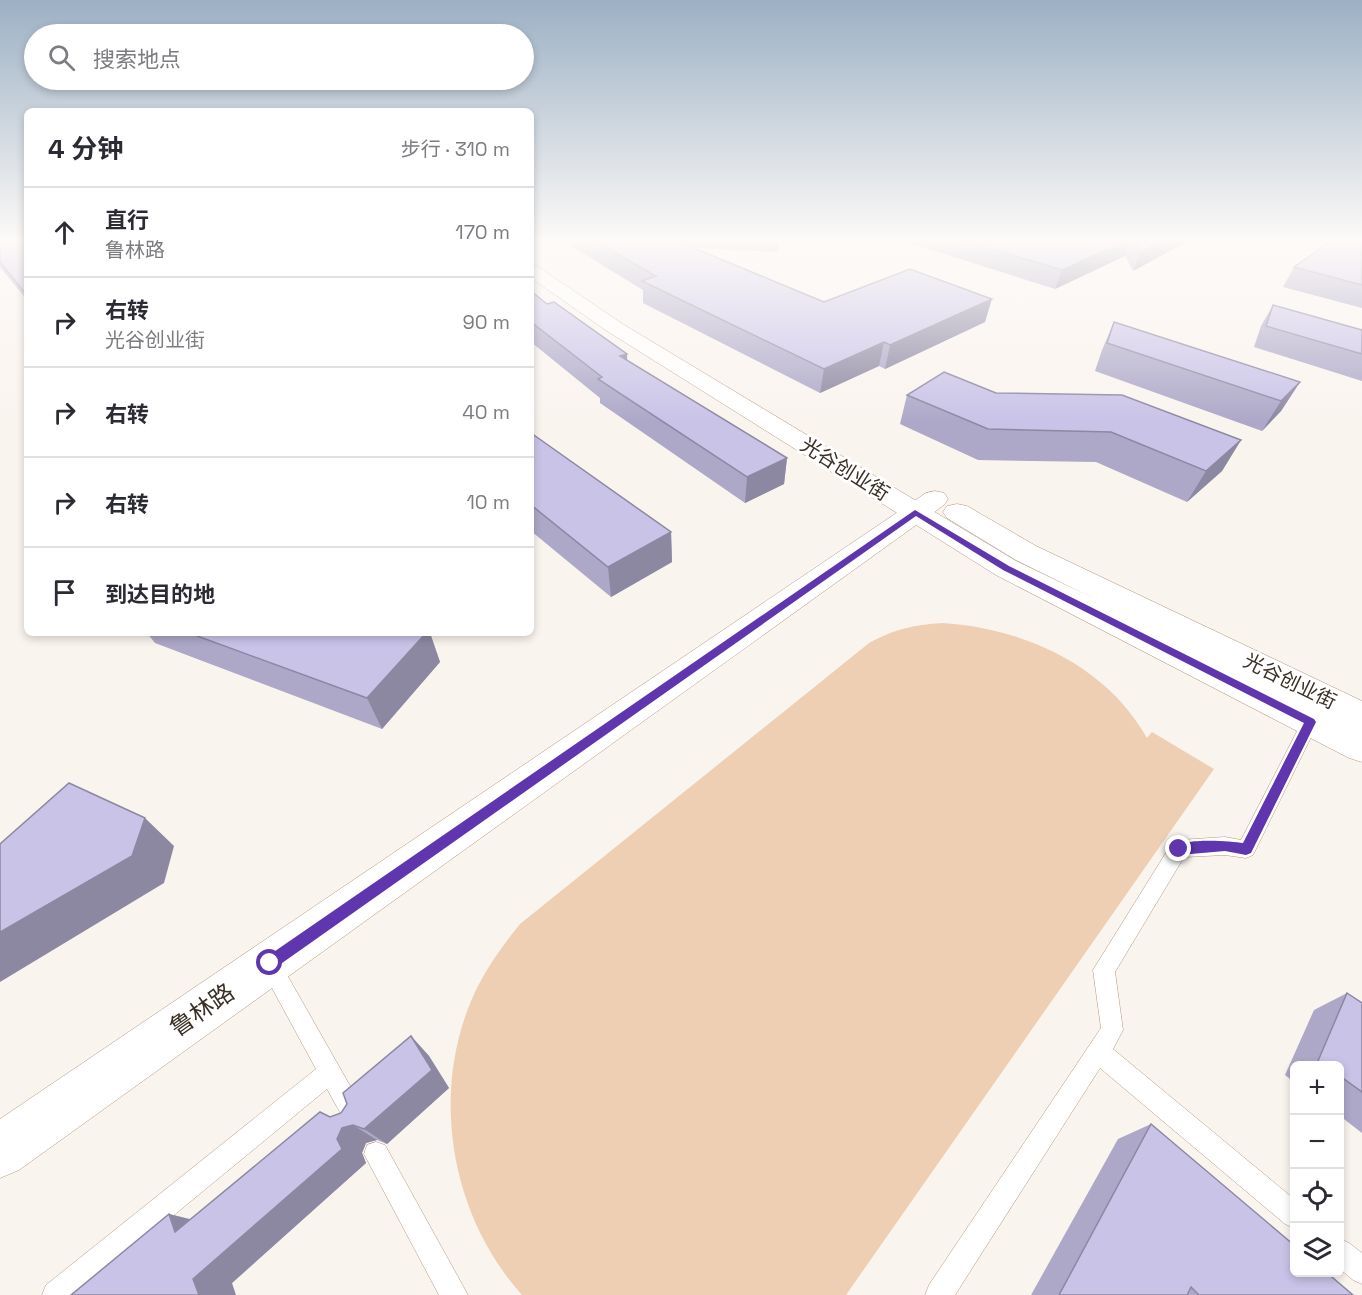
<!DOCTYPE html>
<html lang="zh">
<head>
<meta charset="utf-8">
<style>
  :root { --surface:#fff; --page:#f7f7f7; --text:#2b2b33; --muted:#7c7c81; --line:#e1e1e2 }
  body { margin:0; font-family:"Space Grotesk","Noto Sans SC",sans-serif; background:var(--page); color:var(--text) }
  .controls { position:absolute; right:18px; bottom:18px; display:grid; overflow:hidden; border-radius:9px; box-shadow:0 3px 9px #0003 }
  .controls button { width:54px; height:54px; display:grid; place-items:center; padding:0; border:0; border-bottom:2px solid var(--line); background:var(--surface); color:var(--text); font:30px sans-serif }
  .stop { position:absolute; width:18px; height:18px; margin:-14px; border:4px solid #5f36ad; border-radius:50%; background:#fff }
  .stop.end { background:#5f36ad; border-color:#fff; box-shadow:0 2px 6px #0008 }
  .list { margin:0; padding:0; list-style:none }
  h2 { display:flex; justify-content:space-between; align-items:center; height:78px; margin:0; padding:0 24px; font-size:26px }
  h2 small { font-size:20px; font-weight:400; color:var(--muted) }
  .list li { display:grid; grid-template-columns:39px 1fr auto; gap:18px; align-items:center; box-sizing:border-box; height:90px; padding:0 24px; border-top:2px solid var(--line) }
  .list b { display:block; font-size:22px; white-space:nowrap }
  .list p { margin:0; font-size:20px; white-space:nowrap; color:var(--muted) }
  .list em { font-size:20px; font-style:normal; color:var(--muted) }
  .icon { flex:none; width:33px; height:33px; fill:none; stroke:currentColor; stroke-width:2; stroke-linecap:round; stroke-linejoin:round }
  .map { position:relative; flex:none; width:1362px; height:1295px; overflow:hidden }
  .search { position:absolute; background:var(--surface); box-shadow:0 3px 9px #0003; left:24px; top:24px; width:510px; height:66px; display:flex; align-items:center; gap:15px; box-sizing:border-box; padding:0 21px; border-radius:33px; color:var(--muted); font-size:22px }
  .panel { position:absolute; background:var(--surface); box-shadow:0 3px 9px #0003; left:24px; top:108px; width:510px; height:528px; border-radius:9px }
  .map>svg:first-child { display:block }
</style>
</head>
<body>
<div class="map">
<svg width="1362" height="1295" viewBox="0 0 1362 1295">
  <rect width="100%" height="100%" fill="#faf4ef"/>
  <!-- green -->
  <path fill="#eecfb4" d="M 942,623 C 1024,628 1106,665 1147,738 L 1152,732 L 1214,769 L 846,1295 L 522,1295 C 450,1215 429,1091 475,992 C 487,967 503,945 520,924 L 869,643 C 895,629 913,625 942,623 Z"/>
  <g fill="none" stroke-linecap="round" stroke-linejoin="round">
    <defs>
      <g id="service">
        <path d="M 1313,711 L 1319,712 L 1321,717 L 1253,855 L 1246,858 L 1225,855 L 1184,857 L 1115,972 L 1123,1030 L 1113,1049 L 1294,1199 L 1294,1228 L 1285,1224 L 1100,1068 L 955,1295 L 925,1295 L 929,1285 L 1101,1028 L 1093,970 L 1172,843 L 1179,840 L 1225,837 L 1241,840 L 1307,712 Z"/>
        <path d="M 271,955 L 278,959 L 362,1107 L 366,1115 L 362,1123 L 354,1127 L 346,1123 L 327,1089 L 77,1295 L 42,1295 L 46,1285 L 316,1069 L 260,966 L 264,959 Z"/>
        <path d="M 376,1142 L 385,1145 L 468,1295 L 439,1295 L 364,1154 L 367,1145 Z"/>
        <path d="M 1340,1239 L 1349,1243 L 1362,1253 L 1362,1284 L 1353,1280 L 1340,1269 Z"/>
      </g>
      <path id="tertiary" d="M 935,491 L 944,493 L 948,499 L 944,505 L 19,1170 L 0,1178 L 0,1119 L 926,493 Z"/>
      <path id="secondary" d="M 531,265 L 537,266 L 621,323 L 1016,561 L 1095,599 L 1016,560 L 947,518 L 943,512 L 947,506 L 957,504 L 967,506 L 1036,546 L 1362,701 L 1362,762 L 1349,758 L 996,575 L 607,331 L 531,278 Z"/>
    </defs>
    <!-- service casing -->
    <use href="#service" stroke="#b4987f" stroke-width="1"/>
    <!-- tertiary casing -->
    <use href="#tertiary" stroke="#b4987f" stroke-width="1"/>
    <!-- secondary casing -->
    <use href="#secondary" stroke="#b4987f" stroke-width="1"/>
    <!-- service -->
    <use href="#service" fill="#fff" fill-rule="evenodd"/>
    <!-- tertiary -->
    <use href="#tertiary" fill="#fff" fill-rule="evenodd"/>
    <!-- secondary -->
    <use href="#secondary" fill="#fff" fill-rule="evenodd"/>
  </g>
  <!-- wall -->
  <g fill="#ada8c8">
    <path d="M 0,241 L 27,241 L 27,300 L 0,267 Z"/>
    <path d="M 563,241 L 779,241 L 778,252 L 694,248 L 824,302 L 985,322 L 885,369 L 879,366 L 820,393 L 643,303 L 643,290 Z"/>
    <path d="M 903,241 L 1188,241 L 1133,271 L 1125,256 L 1055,289 Z"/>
    <path d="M 1362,241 L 1362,308 L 1283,287 L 1294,267 Z"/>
    <path d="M 531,291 L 547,304 L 627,354 L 627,360 L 787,458 L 784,484 L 745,503 L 600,403 L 600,398 L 531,342 Z"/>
    <path d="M 1273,305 L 1362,330 L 1362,381 L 1254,347 L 1261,326 Z"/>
    <path d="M 1114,322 L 1300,382 L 1281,411 L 1262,431 L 1095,371 L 1102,350 Z"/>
    <path d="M 996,393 L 1241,440 L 1222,471 L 1187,502 L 1096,462 L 978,460 L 900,424 L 907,395 Z"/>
    <path d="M 531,433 L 671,532 L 672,562 L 611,597 L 531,531 Z"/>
    <path d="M 147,633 L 430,633 L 440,662 L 382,729 L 155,643 Z"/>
    <path d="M 1347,993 L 1362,1003 L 1362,1133 L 1340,1116 L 1340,1065 L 1294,1065 L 1294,1082 L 1285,1075 L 1314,1010 Z"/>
    <path d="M 411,1036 L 429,1056 L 449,1088 L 387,1144 L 377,1140 L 366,1143 L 362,1153 L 366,1163 L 232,1283 L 169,1214 L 190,1219 L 330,1117 L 341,1113 Z"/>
    <path d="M 1151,1124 L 1353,1295 L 1031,1295 L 1118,1139 Z"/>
  </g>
  <!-- shaded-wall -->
  <g fill="#8d88a2">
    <path d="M 1126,241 L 1131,241 L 1125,256 L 1055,289 L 1062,270 Z"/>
    <path d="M 1162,241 L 1188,241 L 1133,271 L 1141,252 Z"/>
    <path d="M 992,299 L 985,322 L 885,369 L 890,345 Z"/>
    <path d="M 884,342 L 879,366 L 820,393 L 824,369 Z"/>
    <path d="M 627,354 L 628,377 L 620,356 Z"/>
    <path d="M 1300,382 L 1281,411 L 1262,431 L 1281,401 Z"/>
    <path d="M 1241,440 L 1222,471 L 1187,502 L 1206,471 Z"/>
    <path d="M 787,458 L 784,484 L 745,503 L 747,477 Z"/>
    <path d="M 671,532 L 672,562 L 611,597 L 608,567 Z"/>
    <path d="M 426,633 L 430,633 L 440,662 L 382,729 L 367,698 Z"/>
    <path d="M 145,818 L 174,846 L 164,883 L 0,982 L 0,932 Z"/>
    <path d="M 411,1036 L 429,1056 L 449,1088 L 387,1144 L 364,1129 Z"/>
    <path d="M 353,1125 L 377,1140 L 366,1143 L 362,1153 L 366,1163 L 232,1283 L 236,1295 L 199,1295 L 193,1279 L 342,1128 Z"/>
    <path d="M 169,1214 L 208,1224 L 175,1232 Z"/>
  </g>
  <!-- building -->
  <g fill="#c9c3e8" stroke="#8d88a2" stroke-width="1.5">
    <path d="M 0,241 L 27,241 L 27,293 L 26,294 L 0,262 Z"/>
    <path d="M 595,241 L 677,241 L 824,302 L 910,269 L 992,299 L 890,345 L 884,342 L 824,369 L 642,281 L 656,276 Z"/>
    <path d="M 965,241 L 1126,241 L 1062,270 Z"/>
    <path d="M 1135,241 L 1162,241 L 1141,252 Z"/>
    <path d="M 1331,241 L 1362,241 L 1362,285 L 1294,267 Z"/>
    <path d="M 531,291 L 547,304 L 554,302 L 627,354 L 620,356 L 787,458 L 747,477 L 598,379 L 602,377 L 531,322 Z"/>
    <path d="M 1273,305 L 1362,330 L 1362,354 L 1266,326 Z"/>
    <path d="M 1114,322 L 1300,382 L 1281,401 L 1107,343 Z"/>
    <path d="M 944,372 L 996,393 L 1122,395 L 1241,440 L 1206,471 L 1111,432 L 988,429 L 907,395 Z"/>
    <path d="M 531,433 L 671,532 L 608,567 L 531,505 Z"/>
    <path d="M 189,633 L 426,633 L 367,698 Z"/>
    <path d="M 69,783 L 145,818 L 132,856 L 0,932 L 0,844 Z"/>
    <path d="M 1347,993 L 1362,1003 L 1362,1092 L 1340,1076 L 1340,1065 L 1325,1065 L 1318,1061 Z"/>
    <path d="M 411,1036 L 432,1070 L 364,1129 L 353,1125 L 342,1128 L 337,1139 L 342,1149 L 193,1279 L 199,1295 L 71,1295 L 169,1214 L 175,1232 L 320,1112 L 330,1117 L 341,1113 L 347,1104 L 343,1093 Z"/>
    <path d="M 1151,1124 L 1294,1245 L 1294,1272 L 1326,1272 L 1353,1295 L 1199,1295 L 1191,1287 L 1187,1295 L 1059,1295 Z"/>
  </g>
  <!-- sky -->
  <linearGradient id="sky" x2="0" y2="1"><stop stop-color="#9cb0c4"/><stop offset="0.57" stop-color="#fdfaf8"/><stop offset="1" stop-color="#fdfaf8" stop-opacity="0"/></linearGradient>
  <rect width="1362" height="422" fill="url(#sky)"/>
  <!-- route -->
  <path fill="#5f36ad" d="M 915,510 L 1009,566 L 1314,719 L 1316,722 L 1251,853 L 1246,855 L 1225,851 L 1179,855 L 1173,849 C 1180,837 1230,841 1243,843 L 1304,723 L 1003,570 L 916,516 L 275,968 L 270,970 L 265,968 L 263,963 L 265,958 Z"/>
  <g text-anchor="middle" stroke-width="6" stroke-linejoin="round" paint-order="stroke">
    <!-- street labels -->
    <g font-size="20" fill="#3b3026" stroke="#fff">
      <text transform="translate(845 469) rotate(32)" y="7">光谷创业街</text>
      <text transform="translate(1290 681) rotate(26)" y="7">光谷创业街</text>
    </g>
    <!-- near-street labels -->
    <g font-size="24" fill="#3b3026" stroke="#fff">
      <text transform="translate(202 1010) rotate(-35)" y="8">鲁林路</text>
    </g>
  </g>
</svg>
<div class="controls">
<button>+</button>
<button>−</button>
<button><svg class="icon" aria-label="locate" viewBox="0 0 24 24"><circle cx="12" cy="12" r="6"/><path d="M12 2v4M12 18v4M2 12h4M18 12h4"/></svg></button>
<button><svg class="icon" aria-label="layers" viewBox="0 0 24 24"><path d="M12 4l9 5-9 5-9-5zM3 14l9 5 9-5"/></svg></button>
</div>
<div class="stop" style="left:270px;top:963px"></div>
<div class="stop end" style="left:1179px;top:849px"></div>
<div class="search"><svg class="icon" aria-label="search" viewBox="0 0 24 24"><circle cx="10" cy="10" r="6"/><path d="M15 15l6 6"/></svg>搜索地点</div>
<section class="panel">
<h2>4 分钟<small>步行 · 310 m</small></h2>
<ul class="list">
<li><svg class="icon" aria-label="ahead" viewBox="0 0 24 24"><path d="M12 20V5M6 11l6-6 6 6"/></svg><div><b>直行</b><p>鲁林路</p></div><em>170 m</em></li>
<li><svg class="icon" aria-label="right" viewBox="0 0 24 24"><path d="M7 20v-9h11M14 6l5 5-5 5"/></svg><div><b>右转</b><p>光谷创业街</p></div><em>90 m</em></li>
<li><svg class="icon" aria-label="right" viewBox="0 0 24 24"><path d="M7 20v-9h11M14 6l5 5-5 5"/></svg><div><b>右转</b></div><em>40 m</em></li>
<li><svg class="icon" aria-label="right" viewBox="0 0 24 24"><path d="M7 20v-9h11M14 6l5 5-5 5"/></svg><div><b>右转</b></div><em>10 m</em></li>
<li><svg class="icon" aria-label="arrive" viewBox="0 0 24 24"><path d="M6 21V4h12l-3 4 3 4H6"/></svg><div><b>到达目的地</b></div></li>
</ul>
</section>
</div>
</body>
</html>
